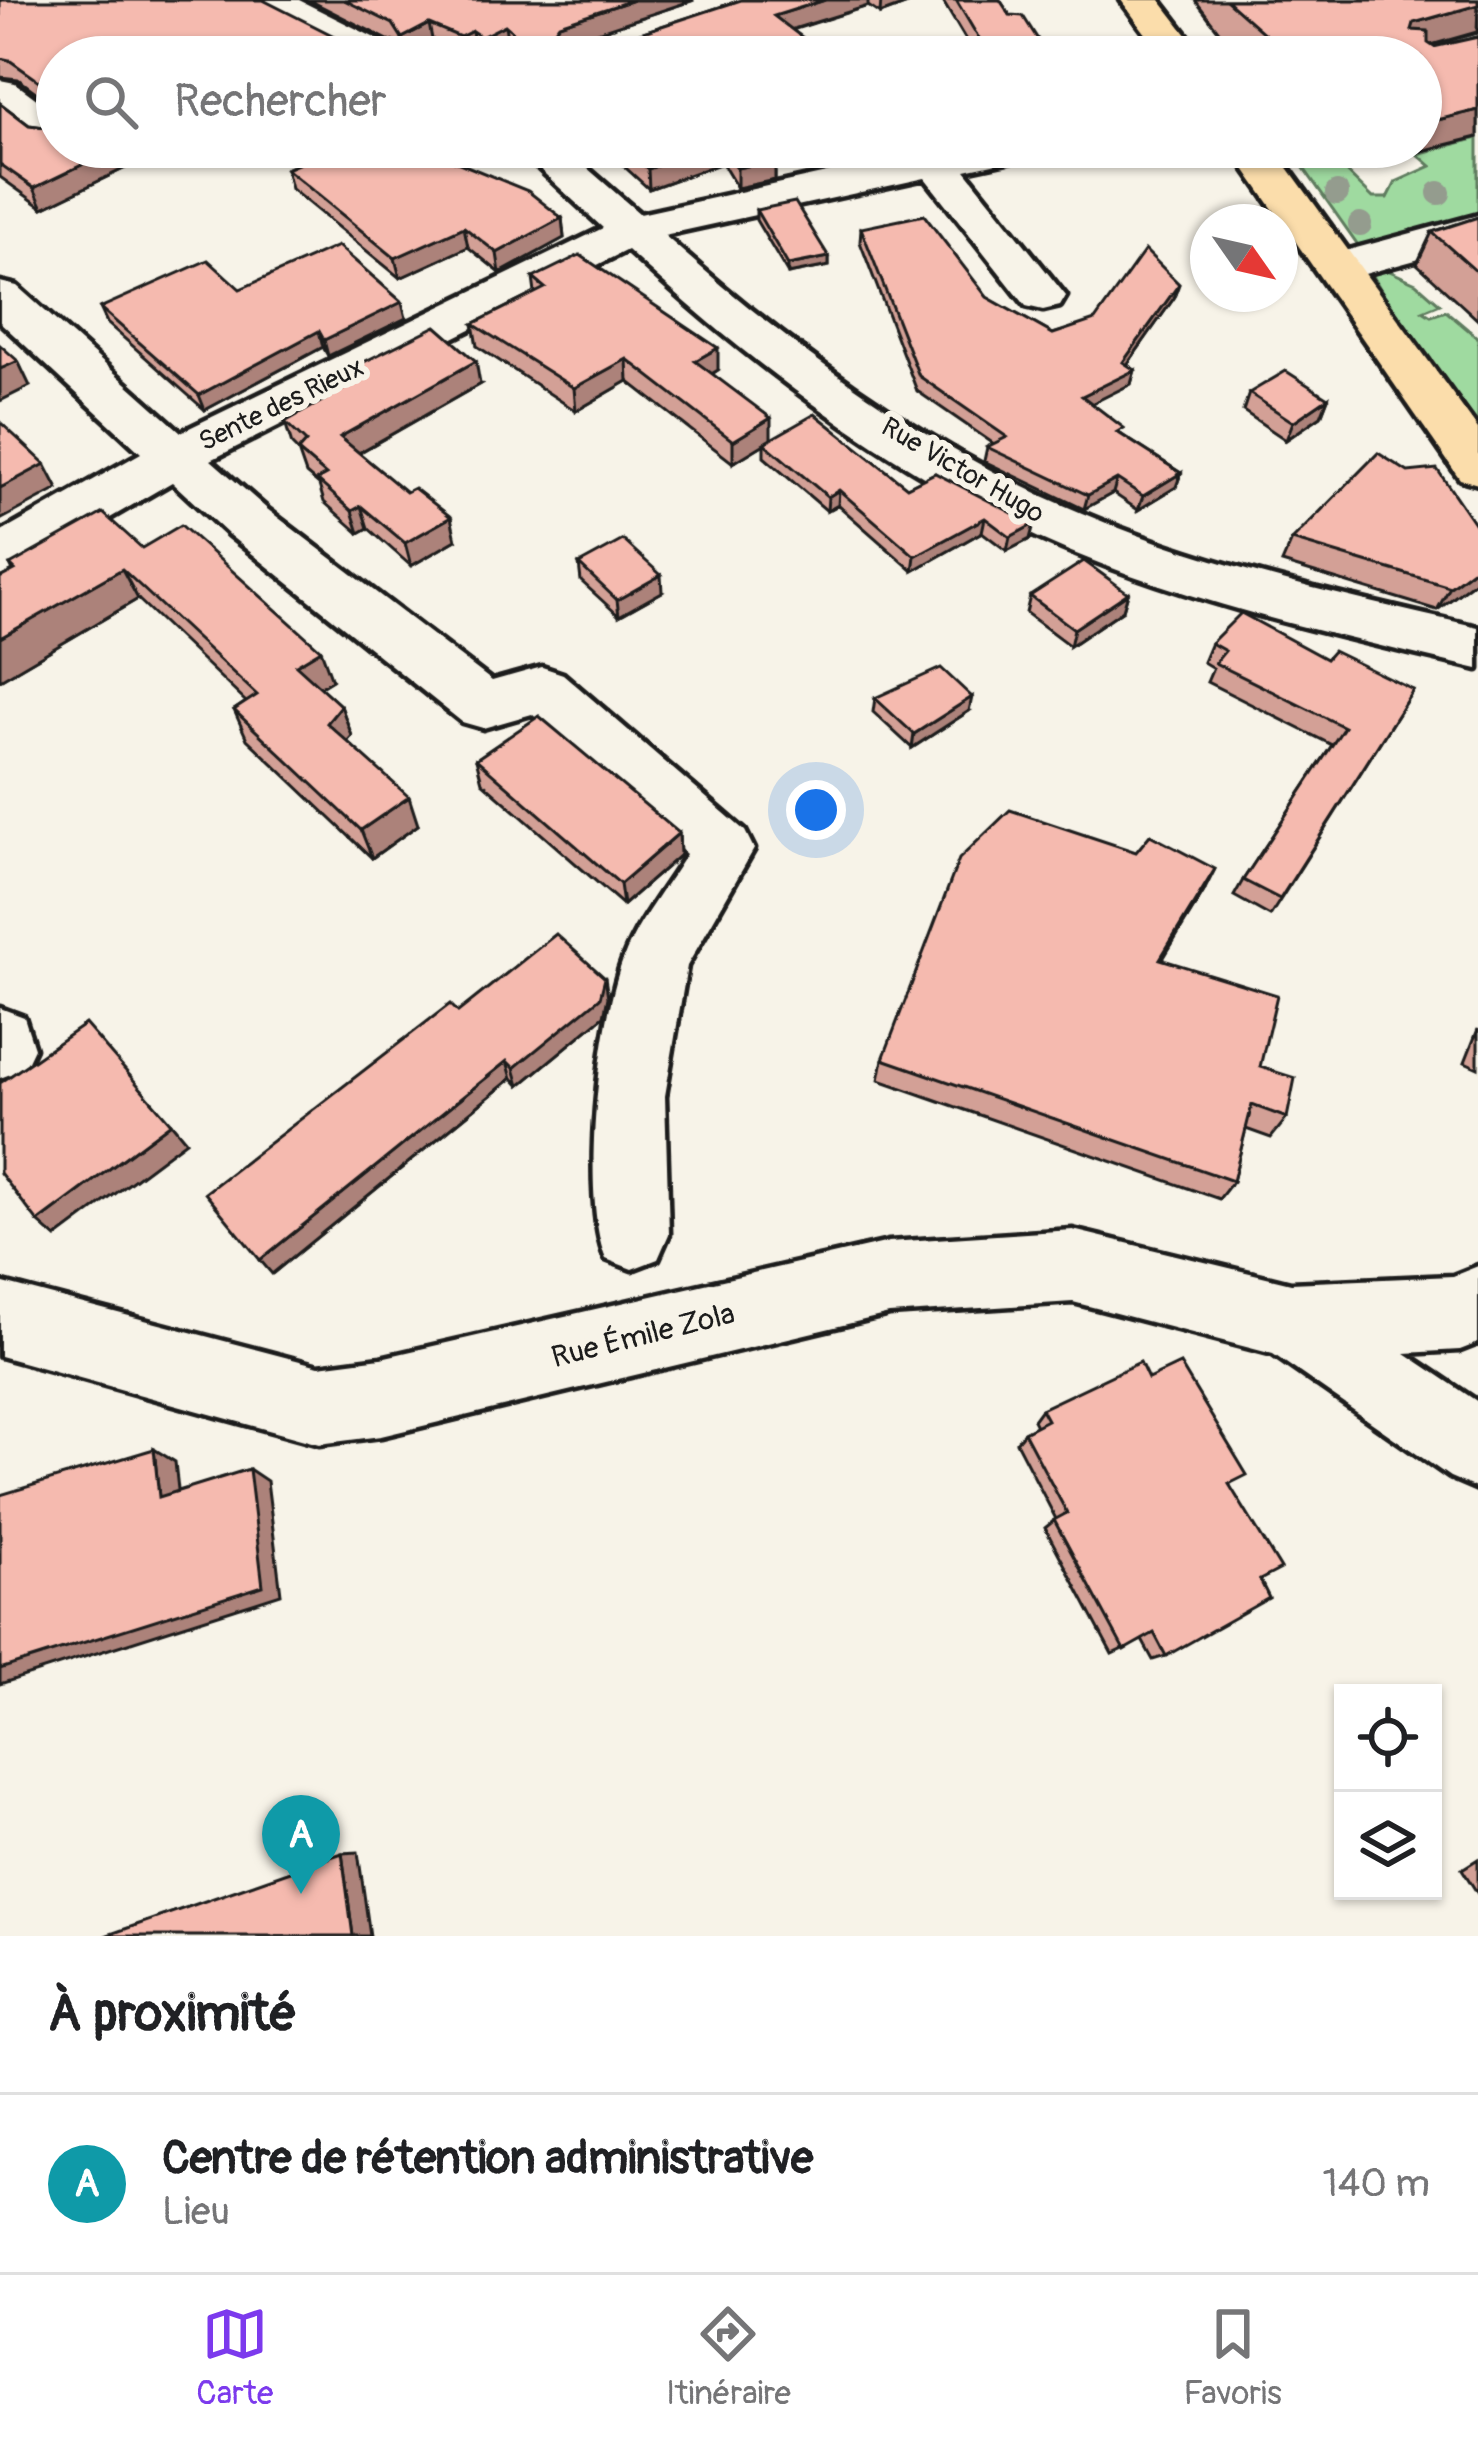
<!DOCTYPE html>
<html lang="fr">
<head>
<meta charset="utf-8">
<style>
  :root { --surface:#fff; --page:#f2f2f2; --text:#202124; --muted:#757577; --line:#e0e0e0; --accent:#7c3aed }
  body { margin:0; font-family:Pangolin,sans-serif; background:var(--page); color:var(--text) }
  .controls { position:absolute; right:36px; bottom:36px; display:grid; overflow:hidden; border-radius:0px; box-shadow:0 3px 9px #0004 }
  .controls button { width:108px; height:108px; display:grid; place-items:center; padding:0; border:0; border-bottom:3px solid var(--line); background:var(--surface); color:var(--text); font:60px sans-serif }
  .compass { position:absolute; left:1190px; top:204px; width:108px; height:108px; border-radius:50%; background:var(--surface); box-shadow:0 3px 9px #0004; rotate:124deg }
  .you { position:absolute; left:816px; top:810px; width:42px; height:42px; margin:-30px; border:9px solid #fff; border-radius:50%; background:#1a73e8; box-shadow:0 0 0 18px #1a73e833 }
  .badge { display:grid; place-items:center; width:78px; height:78px; border-radius:50%; background:var(--accent); color:#fff; font-size:39px; font-weight:700 }
  .pin { position:absolute; translate:-50% -99px; filter:drop-shadow(0 3px 6px #0008) }
  .pin::after { content:''; position:absolute; top:63px; width:42px; height:36px; background:inherit; clip-path:polygon(0 0,100% 0,50% 100%) }
  .list { margin:0; padding:0; list-style:none }
  h2 { display:flex; justify-content:space-between; align-items:center; height:156px; margin:0; padding:0 48px; font-size:51px }
  h2 small { font-size:39px; font-weight:400; color:var(--muted) }
  .list li { display:grid; grid-template-columns:78px 1fr auto; gap:36px; align-items:center; box-sizing:border-box; height:180px; padding:0 48px; border-top:3px solid var(--line) }
  .list b { display:block; font-size:45px; white-space:nowrap }
  .list p { margin:0; font-size:39px; white-space:nowrap; color:var(--muted) }
  .list em { font-size:39px; font-style:normal; color:var(--muted) }
  .icon { flex:none; width:66px; height:66px; fill:none; stroke:currentColor; stroke-width:2; stroke-linecap:round; stroke-linejoin:round }
  .map { position:relative; flex:none; width:1478px; height:1936px; overflow:hidden }
  .search { position:absolute; background:var(--surface); box-shadow:0 3px 9px #0004; left:36px; right:36px; top:36px; height:132px; display:flex; align-items:center; gap:30px; box-sizing:border-box; padding:0 42px; border-radius:66px; color:var(--muted); font-size:45px }
  .sheet { height:336px; background:var(--surface) }
  nav { display:flex; justify-content:space-around; align-items:center; box-sizing:border-box; height:168px; border-top:3px solid var(--line); background:var(--surface); font-size:33px; color:var(--muted) }
  nav a { display:grid; justify-items:center; gap:6px }
  nav .on { color:var(--accent) }
  .map>svg:first-child { display:block }
</style>
</head>
<body>
<div class="map">
<svg width="1478" height="1936" viewBox="0 0 1478 1936">
  <rect width="100%" height="100%" fill="#f7f3e8"/>
  <filter id="ink" filterUnits="userSpaceOnUse"><feTurbulence type="fractalNoise" baseFrequency=".00833" numOctaves="2"/><feDisplacementMap in="SourceGraphic" scale="24" xChannelSelector="R" yChannelSelector="G"/><feConvolveMatrix kernelMatrix="1 2 1 2 8 2 1 2 1" color-interpolation-filters="sRGB"/></filter>
  <g filter="url(#ink)">
    <!-- green -->
    <g fill="#9fdaa0" stroke="#5e7b5e" stroke-width="3">
      <path d="M 1478,138 L 1478,223 L 1363,252 L 1289,147 L 1321,147 L 1373,198 L 1388,198 L 1396,182 L 1431,166 L 1417,154 Z"/>
      <path d="M 1385,269 L 1416,283 L 1440,304 L 1423,311 L 1431,316 L 1446,311 L 1478,338 L 1478,432 L 1401,327 L 1372,274 Z"/>
    </g>
    <g fill="none" stroke-linecap="round" stroke-linejoin="round">
      <defs>
        <g id="minor">
          <path d="M 250,0 L 299,0 L 395,48 L 401,57 L 350,57 L 255,8 Z"/>
          <path d="M 0,80 L 15,83 L 57,114 L 57,144 L 40,141 L 0,111 Z"/>
          <path d="M 516,147 L 563,147 L 640,214 L 935,149 L 1036,147 L 1030,156 L 965,170 L 1066,296 L 1060,306 L 1043,310 L 1026,306 L 925,178 L 664,235 C 787,345 929,450 1082,513 C 1209,567 1344,596 1478,627 L 1478,669 C 1330,634 1178,601 1039,538 C 887,468 750,363 627,250 L 211,460 L 267,509 L 492,681 L 542,667 L 563,674 L 745,831 L 754,849 L 687,966 L 665,1096 L 669,1234 L 658,1259 L 632,1269 L 606,1259 C 580,1199 599,1019 624,957 C 638,921 666,887 686,854 L 532,714 L 483,728 L 462,722 L 229,535 L 172,482 L 19,571 L 0,576 L 0,533 L 141,453 L 0,322 L 0,282 L 17,286 L 181,432 L 603,228 Z"/>
          <path d="M 1478,215 L 1478,243 L 1339,281 L 1323,277 L 1316,267 L 1323,257 Z"/>
          <path d="M 0,1008 L 24,1017 L 34,1048 L 24,1069 L 0,1078 Z"/>
          <path d="M 1073,1230 L 1291,1283 L 1453,1276 L 1478,1266 L 1478,1343 L 1460,1350 L 1405,1353 L 1478,1402 L 1478,1489 L 1450,1477 L 1273,1354 L 1073,1302 L 889,1314 L 381,1436 L 319,1444 L 0,1356 L 0,1282 L 319,1366 L 381,1358 L 889,1242 Z"/>
        </g>
        <g id="major">
          <path d="M 1121,0 L 1160,0 L 1204,57 L 1163,57 Z"/>
          <path d="M 1230,147 L 1273,147 L 1478,429 L 1478,484 L 1460,479 Z"/>
        </g>
      </defs>
      <!-- minor casing -->
      <use href="#minor" stroke="#1c1c1c" stroke-width="9"/>
      <!-- major casing -->
      <use href="#major" stroke="#1c1c1c" stroke-width="9"/>
      <!-- minor -->
      <use href="#minor" fill="#f7f3e8" fill-rule="evenodd"/>
      <!-- major -->
      <use href="#major" fill="#fbddab" fill-rule="evenodd"/>
    </g>
    <!-- trees -->
    <g fill="#949c8e">
      <circle cx="1337" cy="193" r="12"/>
      <circle cx="1439" cy="193" r="12"/>
      <circle cx="1360" cy="224" r="12"/>
    </g>
    <!-- wall -->
    <g fill="#d3a096" stroke="#1c1c1c" stroke-width="3">
      <path d="M 0,0 L 344,41 L 392,42 L 309,0 L 694,0 L 567,42 L 616,41 L 741,0 L 918,0 L 880,14 L 868,6 L 792,30 L 828,57 L 521,57 L 508,45 L 484,56 L 475,51 L 463,57 L 433,44 L 405,57 L 397,44 L 394,42 L 397,57 L 57,57 L 57,147 L 149,147 L 152,155 L 43,208 L 0,177 L 0,103 L 29,125 L 52,128 L 52,104 L 18,79 L 0,77 Z"/>
      <path d="M 942,0 L 1000,0 L 1010,15 L 1049,57 L 976,57 Z"/>
      <path d="M 1195,0 L 1478,0 L 1478,33 L 1431,45 L 1434,47 L 1478,37 L 1478,137 L 1369,164 L 1350,147 L 1421,147 L 1421,57 L 1247,57 L 1221,34 Z"/>
      <path d="M 303,147 L 446,147 L 461,164 L 562,218 L 564,238 L 500,273 L 468,247 L 400,278 L 291,189 L 286,169 L 315,157 Z"/>
      <path d="M 615,147 L 790,147 L 771,154 L 775,160 L 775,180 L 737,188 L 722,163 L 649,189 L 616,159 Z"/>
      <path d="M 756,210 L 829,257 L 829,266 L 788,274 L 756,220 Z"/>
      <path d="M 1478,217 L 1478,320 L 1417,264 L 1432,232 Z"/>
      <path d="M 861,228 L 1053,334 L 1174,298 L 1127,365 L 1135,370 L 1131,384 L 1092,403 L 1122,435 L 1181,473 L 1176,487 L 1138,510 L 1113,493 L 1084,509 L 984,461 L 987,447 L 994,444 L 917,391 L 860,242 Z"/>
      <path d="M 533,278 L 718,370 L 712,374 L 771,439 L 907,487 L 935,473 L 1030,539 L 1007,551 L 982,532 L 913,571 L 838,505 L 827,511 L 764,457 L 764,444 L 733,463 L 628,381 L 576,411 L 477,346 L 473,324 L 535,293 Z"/>
      <path d="M 240,289 L 406,318 L 328,356 L 323,347 L 205,410 L 107,323 L 100,308 Z"/>
      <path d="M 344,372 L 480,384 L 359,453 L 456,540 L 411,566 L 368,528 L 359,533 L 324,502 L 319,485 L 306,474 L 298,451 L 292,445 L 285,422 L 348,387 Z"/>
      <path d="M 1249,393 L 1328,398 L 1321,416 L 1286,440 L 1243,411 Z"/>
      <path d="M 1478,529 L 1478,579 L 1437,610 L 1282,563 L 1292,540 Z"/>
      <path d="M 142,548 L 332,680 L 320,687 L 341,706 L 352,736 L 347,741 L 418,825 L 372,858 L 247,739 L 234,710 L 246,702 L 138,599 L 0,680 L 0,578 L 13,571 L 10,565 Z"/>
      <path d="M 579,564 L 662,592 L 619,616 L 581,581 Z"/>
      <path d="M 1128,593 L 1123,610 L 1070,646 L 1026,613 L 1030,596 Z"/>
      <path d="M 1211,643 L 1326,659 L 1413,690 L 1270,916 L 1234,896 L 1243,880 L 1332,745 L 1207,682 L 1213,668 L 1203,662 Z"/>
      <path d="M 875,698 L 969,711 L 912,748 L 873,712 Z"/>
      <path d="M 476,759 L 679,833 L 680,855 L 623,905 L 482,782 Z"/>
      <path d="M 1203,893 L 1162,959 L 1260,1067 L 1287,1118 L 1271,1138 L 1246,1129 L 1233,1181 L 1219,1199 L 879,1080 L 883,1059 Z"/>
      <path d="M 608,997 L 604,1016 L 519,1086 L 512,1078 L 272,1274 L 458,1012 Z"/>
      <path d="M 1478,1029 L 1478,1068 L 1465,1062 Z"/>
      <path d="M 1148,1379 L 1230,1485 L 1260,1580 L 1166,1656 L 1153,1660 L 1142,1640 L 1112,1654 L 1045,1528 L 1056,1519 L 1016,1442 L 1024,1432 L 1036,1426 L 1033,1420 L 1041,1409 Z"/>
      <path d="M 1478,1859 L 1478,1894 L 1462,1869 Z"/>
    </g>
    <!-- shaded-wall -->
    <g fill="#ac827a" stroke="#1c1c1c" stroke-width="3">
      <path d="M 633,0 L 694,0 L 561,44 L 551,57 L 549,38 L 559,24 Z"/>
      <path d="M 825,0 L 868,0 L 868,6 L 774,35 L 774,16 Z"/>
      <path d="M 881,0 L 918,0 L 880,14 Z"/>
      <path d="M 1478,5 L 1477,32 L 1403,53 L 1414,23 Z"/>
      <path d="M 429,24 L 433,44 L 405,57 L 402,38 Z"/>
      <path d="M 505,25 L 508,45 L 484,56 L 481,37 Z"/>
      <path d="M 472,31 L 475,51 L 463,57 L 460,37 Z"/>
      <path d="M 394,42 L 397,57 L 362,57 Z"/>
      <path d="M 1478,110 L 1478,137 L 1369,164 L 1376,147 L 1421,147 L 1421,124 Z"/>
      <path d="M 119,147 L 149,147 L 152,155 L 43,208 L 34,188 Z"/>
      <path d="M 710,147 L 722,147 L 722,163 L 649,189 L 648,169 Z"/>
      <path d="M 761,147 L 790,147 L 761,158 Z"/>
      <path d="M 862,147 L 894,147 L 861,154 Z"/>
      <path d="M 775,160 L 775,180 L 737,188 L 737,168 Z"/>
      <path d="M 562,218 L 564,238 L 500,273 L 497,253 Z"/>
      <path d="M 464,227 L 468,247 L 400,278 L 395,258 Z"/>
      <path d="M 829,257 L 829,266 L 788,274 L 788,265 Z"/>
      <path d="M 1179,284 L 1174,298 L 1119,376 L 1123,362 Z"/>
      <path d="M 402,302 L 406,318 L 328,356 L 324,340 Z"/>
      <path d="M 319,331 L 323,347 L 205,410 L 199,395 Z"/>
      <path d="M 718,348 L 718,370 L 696,383 L 695,361 Z"/>
      <path d="M 627,359 L 628,381 L 576,411 L 574,388 Z"/>
      <path d="M 18,361 L 30,386 L 0,401 L 0,369 Z"/>
      <path d="M 476,361 L 480,384 L 346,460 L 340,437 Z"/>
      <path d="M 1135,370 L 1131,384 L 1079,410 L 1082,396 Z"/>
      <path d="M 1328,398 L 1321,416 L 1286,440 L 1293,422 Z"/>
      <path d="M 771,418 L 771,440 L 733,463 L 733,441 Z"/>
      <path d="M 45,464 L 58,489 L 0,520 L 0,488 Z"/>
      <path d="M 1181,473 L 1176,487 L 1138,510 L 1143,496 Z"/>
      <path d="M 1117,479 L 1113,493 L 1084,509 L 1088,495 Z"/>
      <path d="M 839,490 L 838,505 L 827,511 L 828,497 Z"/>
      <path d="M 361,506 L 368,528 L 359,533 L 352,511 Z"/>
      <path d="M 451,517 L 456,540 L 411,566 L 405,543 Z"/>
      <path d="M 985,518 L 982,532 L 913,571 L 915,556 Z"/>
      <path d="M 1034,524 L 1030,539 L 1007,551 L 1010,537 Z"/>
      <path d="M 1478,566 L 1478,579 L 1437,610 L 1450,587 Z"/>
      <path d="M 122,569 L 138,599 L 0,680 L 0,638 Z"/>
      <path d="M 661,575 L 662,592 L 619,616 L 617,600 Z"/>
      <path d="M 1128,593 L 1123,610 L 1070,646 L 1074,629 Z"/>
      <path d="M 321,650 L 332,680 L 308,695 L 296,665 Z"/>
      <path d="M 972,697 L 969,711 L 912,748 L 914,734 Z"/>
      <path d="M 341,706 L 352,736 L 338,752 L 327,723 Z"/>
      <path d="M 409,797 L 418,825 L 372,858 L 361,830 Z"/>
      <path d="M 679,833 L 680,855 L 623,905 L 620,884 Z"/>
      <path d="M 1215,869 L 1203,893 L 1149,982 L 1160,959 Z"/>
      <path d="M 605,978 L 608,997 L 604,1016 L 519,1086 L 514,1068 Z"/>
      <path d="M 507,1061 L 512,1078 L 272,1274 L 260,1260 Z"/>
      <path d="M 171,1123 L 186,1141 L 56,1238 L 38,1222 Z"/>
      <path d="M 154,1449 L 175,1462 L 180,1508 L 159,1497 Z"/>
      <path d="M 249,1469 L 267,1481 L 281,1594 L 0,1684 L 0,1669 Z"/>
      <path d="M 358,1852 L 370,1936 L 353,1936 L 342,1853 Z"/>
    </g>
    <!-- building -->
    <g fill="#f5baaf" stroke="#1c1c1c" stroke-width="3">
      <path d="M 0,0 L 263,0 L 344,41 L 394,42 L 362,57 L 192,57 L 189,55 L 184,57 L 57,57 L 57,147 L 119,147 L 34,188 L 0,164 L 0,103 L 29,125 L 52,128 L 52,90 L 9,60 L 0,58 Z"/>
      <path d="M 344,0 L 633,0 L 559,24 L 549,38 L 554,42 L 616,41 L 741,0 L 825,0 L 774,16 L 828,57 L 541,57 L 505,25 L 481,37 L 472,31 L 460,37 L 429,24 L 402,38 L 393,24 Z"/>
      <path d="M 956,0 L 1000,0 L 1010,15 L 1023,16 L 1049,57 L 990,57 Z"/>
      <path d="M 1226,0 L 1478,0 L 1478,5 L 1414,23 L 1412,30 L 1428,31 L 1428,43 L 1434,47 L 1478,37 L 1478,110 L 1421,124 L 1421,57 L 1291,57 Z"/>
      <path d="M 323,147 L 446,147 L 460,157 L 452,160 L 528,191 L 562,218 L 497,253 L 464,227 L 395,258 L 286,169 L 328,151 Z"/>
      <path d="M 623,147 L 710,147 L 648,169 Z"/>
      <path d="M 725,147 L 767,147 L 775,160 L 737,168 Z"/>
      <path d="M 795,202 L 829,257 L 788,265 L 756,210 Z"/>
      <path d="M 924,215 L 987,297 L 1053,334 L 1095,320 L 1145,250 L 1179,284 L 1123,362 L 1135,370 L 1082,396 L 1124,428 L 1117,432 L 1181,473 L 1143,496 L 1117,479 L 1088,495 L 987,447 L 1007,437 L 919,376 L 861,228 Z"/>
      <path d="M 1478,217 L 1478,273 L 1432,232 Z"/>
      <path d="M 338,246 L 402,302 L 324,340 L 319,331 L 199,395 L 100,308 L 208,260 L 240,289 Z"/>
      <path d="M 580,255 L 718,348 L 695,361 L 771,418 L 733,441 L 627,359 L 574,388 L 473,324 L 545,288 L 533,278 Z"/>
      <path d="M 436,326 L 476,361 L 340,437 L 406,492 L 414,488 L 451,517 L 405,543 L 361,506 L 352,511 L 317,480 L 326,475 L 298,451 L 306,442 L 285,422 L 351,385 L 344,372 Z"/>
      <path d="M 0,345 L 18,361 L 0,369 Z"/>
      <path d="M 1286,371 L 1328,398 L 1293,422 L 1249,393 Z"/>
      <path d="M 815,414 L 907,487 L 935,473 L 1034,524 L 1010,537 L 985,518 L 915,556 L 839,490 L 828,497 L 764,443 Z"/>
      <path d="M 0,422 L 45,464 L 0,488 Z"/>
      <path d="M 1378,453 L 1408,472 L 1437,469 L 1478,529 L 1478,566 L 1450,587 L 1292,540 Z"/>
      <path d="M 103,513 L 142,548 L 181,525 L 321,650 L 296,665 L 341,706 L 327,723 L 409,797 L 361,830 L 234,710 L 257,695 L 122,569 L 0,638 L 0,578 L 15,570 L 10,565 Z"/>
      <path d="M 623,540 L 661,575 L 617,600 L 579,564 Z"/>
      <path d="M 1084,561 L 1128,593 L 1074,629 L 1030,596 Z"/>
      <path d="M 1241,613 L 1326,659 L 1333,651 L 1413,690 L 1280,899 L 1243,880 L 1344,727 L 1215,663 L 1225,651 L 1211,643 Z"/>
      <path d="M 941,668 L 972,697 L 914,734 L 875,698 Z"/>
      <path d="M 539,716 L 679,833 L 620,884 L 476,759 Z"/>
      <path d="M 1010,810 L 1136,852 L 1150,835 L 1215,869 L 1160,959 L 1277,995 L 1260,1067 L 1295,1078 L 1287,1118 L 1252,1105 L 1233,1181 L 883,1059 L 959,859 Z"/>
      <path d="M 556,934 L 605,978 L 600,998 L 514,1068 L 507,1061 L 260,1260 L 205,1193 L 450,1004 L 458,1012 Z"/>
      <path d="M 85,1024 L 171,1123 L 38,1222 L 0,1173 L 0,1083 Z"/>
      <path d="M 1140,1362 L 1148,1379 L 1180,1364 L 1247,1475 L 1229,1484 L 1281,1569 L 1260,1580 L 1269,1598 L 1166,1656 L 1154,1633 L 1124,1650 L 1054,1520 L 1067,1513 L 1024,1432 L 1047,1420 L 1041,1409 Z"/>
      <path d="M 154,1449 L 159,1497 L 249,1469 L 263,1586 L 0,1669 L 0,1495 Z"/>
      <path d="M 342,1853 L 353,1936 L 105,1936 Z"/>
    </g>
  </g>
  <g text-anchor="middle" stroke-width="12" stroke-linejoin="round" paint-order="stroke">
    <!-- far-street labels -->
    <g font-size="27" fill="#1c1c1c" stroke="#f7f3e8">
      <text transform="translate(281 404) rotate(-26)" y="9">Sente des Rieux</text>
      <text transform="translate(963 470) rotate(30)" y="9">Rue Victor Hugo</text>
    </g>
    <!-- street labels -->
    <g font-size="30" fill="#1c1c1c" stroke="#f7f3e8">
      <text transform="translate(643 1335) rotate(-14)" y="10">Rue Émile Zola</text>
    </g>
  </g>
</svg>
<div class="controls">
<button><svg class="icon" aria-label="locate" viewBox="0 0 24 24"><circle cx="12" cy="12" r="6"/><path d="M12 2v4M12 18v4M2 12h4M18 12h4"/></svg></button>
<button><svg class="icon" aria-label="layers" viewBox="0 0 24 24"><path d="M12 4l9 5-9 5-9-5zM3 14l9 5 9-5"/></svg></button>
</div>
<svg class="compass" viewBox="-18 -18 36 36"><path d="M0-13l5 13h-10z" fill="#e53935"/><path d="M0 13l5-13h-10z" fill="#757577"/></svg>
<div class="you"></div>
<div class="pin badge" style="left:301px;top:1894px;background:#0f9aa8">A</div>
<div class="search"><svg class="icon" aria-label="search" viewBox="0 0 24 24"><circle cx="10" cy="10" r="6"/><path d="M15 15l6 6"/></svg>Rechercher</div>
</div>
<section class="sheet">
<h2>À proximité<small></small></h2>
<ul class="list">
<li><span class="badge" style="background:#0f9aa8">A</span><div><b>Centre de rétention administrative</b><p>Lieu</p></div><em>140 m</em></li>
</ul>
</section>
<nav>
<a class="on"><svg class="icon" aria-label="map" viewBox="0 0 24 24"><path d="M3 6l6-2 6 2 6-2v14l-6 2-6-2-6 2zM9 4v14M15 6v14"/></svg>Carte</a>
<a><svg class="icon" aria-label="directions" viewBox="0 0 24 24"><path d="M12 3l9 9-9 9-9-9zM9 14v-3h6M13 9l2 2-2 2"/></svg>Itinéraire</a>
<a><svg class="icon" aria-label="saved" viewBox="0 0 24 24"><path d="M7 4h10v16l-5-4-5 4z"/></svg>Favoris</a>
</nav>
</body>
</html>
